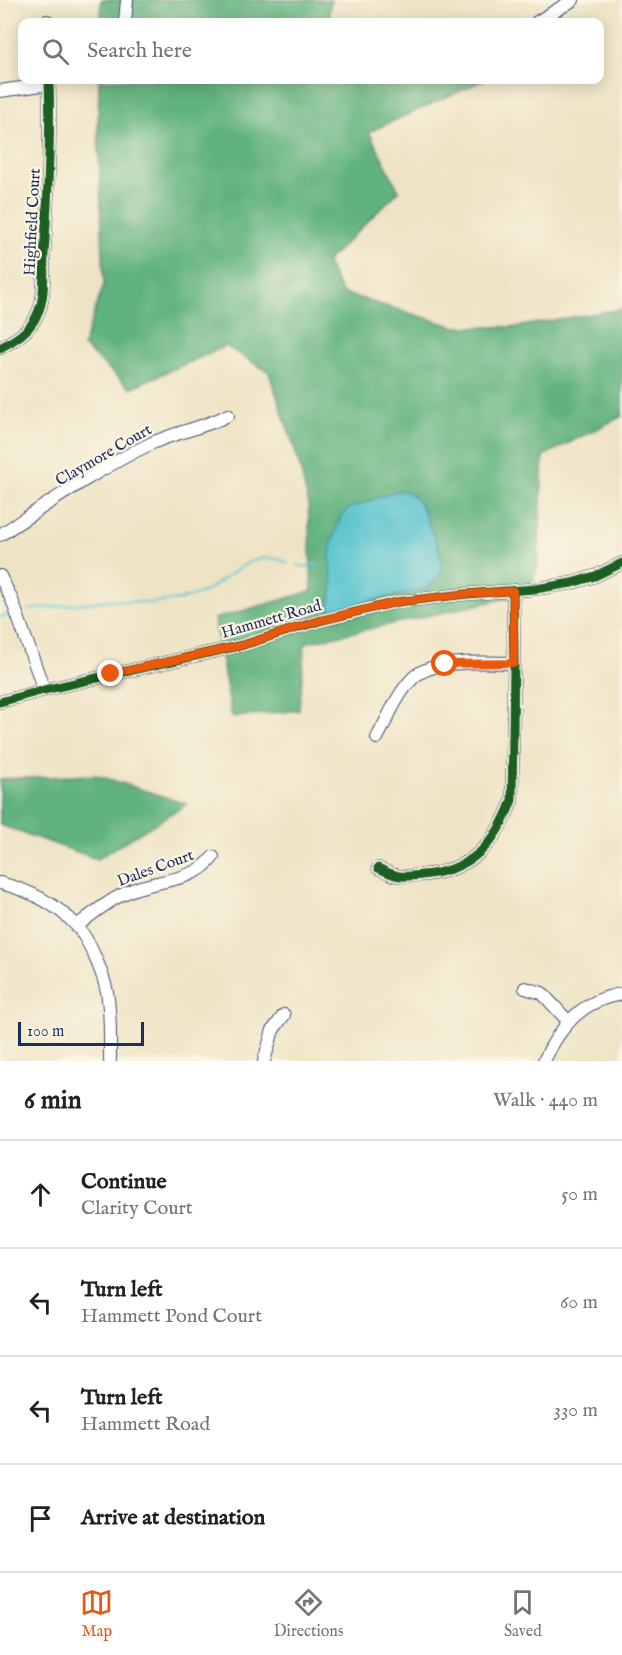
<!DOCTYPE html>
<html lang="en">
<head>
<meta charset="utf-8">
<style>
  :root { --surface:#fff; --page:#f2f2f2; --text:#202124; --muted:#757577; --line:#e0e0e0; --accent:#ea580c }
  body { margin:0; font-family:"IM FELL English",serif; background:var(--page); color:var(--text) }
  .scale { position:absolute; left:18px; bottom:15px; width:126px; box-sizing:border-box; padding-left:6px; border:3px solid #1b2f5e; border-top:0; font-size:16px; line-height:21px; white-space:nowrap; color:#1b2f5e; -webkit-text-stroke:4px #fcf5e5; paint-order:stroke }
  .stop { position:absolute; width:18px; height:18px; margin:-14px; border:4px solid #ea580c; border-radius:50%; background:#fff }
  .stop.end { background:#ea580c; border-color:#fff; box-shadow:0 2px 6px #0008 }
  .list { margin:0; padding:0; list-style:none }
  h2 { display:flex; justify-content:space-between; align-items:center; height:78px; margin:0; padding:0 24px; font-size:26px }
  h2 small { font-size:20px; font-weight:400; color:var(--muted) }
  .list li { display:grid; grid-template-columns:39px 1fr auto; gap:18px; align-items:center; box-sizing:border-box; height:108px; padding:0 24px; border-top:2px solid var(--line) }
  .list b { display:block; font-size:22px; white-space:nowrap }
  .list p { margin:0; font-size:20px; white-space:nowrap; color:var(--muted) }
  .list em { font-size:20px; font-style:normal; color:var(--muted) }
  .icon { flex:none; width:33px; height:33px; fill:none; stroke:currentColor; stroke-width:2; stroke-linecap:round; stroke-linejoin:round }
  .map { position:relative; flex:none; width:622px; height:1061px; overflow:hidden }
  .search { position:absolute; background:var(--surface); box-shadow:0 3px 15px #0003; left:18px; right:18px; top:18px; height:66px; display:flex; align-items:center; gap:15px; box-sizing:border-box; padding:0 21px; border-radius:12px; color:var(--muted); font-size:22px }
  .sheet { height:510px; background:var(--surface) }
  nav { display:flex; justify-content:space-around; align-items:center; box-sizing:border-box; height:84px; border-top:2px solid var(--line); background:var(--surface); font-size:16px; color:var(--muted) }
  nav a { display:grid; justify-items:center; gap:3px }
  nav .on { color:var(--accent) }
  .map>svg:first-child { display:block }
</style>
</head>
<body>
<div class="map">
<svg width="622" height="1061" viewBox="0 0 622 1061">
  <rect width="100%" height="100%" fill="#fcf5e5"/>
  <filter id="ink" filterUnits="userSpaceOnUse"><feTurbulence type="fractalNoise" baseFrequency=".0167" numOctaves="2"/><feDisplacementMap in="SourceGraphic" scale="12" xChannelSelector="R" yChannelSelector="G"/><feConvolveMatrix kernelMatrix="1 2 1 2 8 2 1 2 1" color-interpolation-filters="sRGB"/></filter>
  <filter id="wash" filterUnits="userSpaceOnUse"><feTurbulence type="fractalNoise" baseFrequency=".008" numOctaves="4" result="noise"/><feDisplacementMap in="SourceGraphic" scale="24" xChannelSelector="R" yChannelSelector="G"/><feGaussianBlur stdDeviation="1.35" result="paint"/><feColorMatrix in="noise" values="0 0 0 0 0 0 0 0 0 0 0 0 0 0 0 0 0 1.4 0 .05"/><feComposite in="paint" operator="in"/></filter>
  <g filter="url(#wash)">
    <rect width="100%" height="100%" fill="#eee4c5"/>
    <!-- forest -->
    <g fill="#61b27e" stroke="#3e706e" stroke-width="1.5">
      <path d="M 101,0 L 331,0 L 329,12 L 333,22 L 101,22 Z"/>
      <path d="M 99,80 L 353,80 L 354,82 L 484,80 L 369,132 L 399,191 L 326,262 L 342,293 L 456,327 L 515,327 L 622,309 L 622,416 L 543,456 L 538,563 L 530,593 L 305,643 L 299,710 L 232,717 L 214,619 L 312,591 L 308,502 L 298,459 L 269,372 L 226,346 L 130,388 L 83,346 L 104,284 L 98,127 Z"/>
      <path d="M 96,775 L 187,804 L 97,859 L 0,825 L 0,779 Z"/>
    </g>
    <!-- water -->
    <path fill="#58c4cf" stroke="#3a7a96" stroke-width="1.5" d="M 402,490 C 420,496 423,510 429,525 C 434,537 442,552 442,565 C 442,573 434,584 427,588 C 420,592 384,598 373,600 C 361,603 343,613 333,612 L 329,606 L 333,585 L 330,562 L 331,545 L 341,516 L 350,508 L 393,492 Z"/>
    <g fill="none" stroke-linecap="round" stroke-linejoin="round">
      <!-- stream -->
      <g stroke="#58c4cf" stroke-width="2">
        <path d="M 298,565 L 304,567 L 317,564"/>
        <path d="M 28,610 L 110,600 L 149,603 L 180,600 L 206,591 L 239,568 L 251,561 L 264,558 L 278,559 L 288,563"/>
        <path d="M 0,617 L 10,615"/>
      </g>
    </g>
  </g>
  <g filter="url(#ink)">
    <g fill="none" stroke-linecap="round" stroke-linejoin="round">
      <defs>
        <g id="minor">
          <path d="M 47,21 L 47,22"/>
          <path d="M 125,22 L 127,0"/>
          <path d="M 537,22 L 573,0"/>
          <path d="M 0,91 L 49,84"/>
          <path d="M 0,348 C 15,340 30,331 37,315 C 46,297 43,274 44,255 C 48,197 51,138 49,80"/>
          <path d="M 0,535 C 49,503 98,469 150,444 C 175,432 204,428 228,415"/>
          <path d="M 0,576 L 12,600 L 44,690"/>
          <path d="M 0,702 L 44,690 L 243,645 L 319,621 L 397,602 L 466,594 L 535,589 L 572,583 L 595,576 L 622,563"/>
          <path d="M 377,738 C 388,718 397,694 413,678 C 433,658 487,663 514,663"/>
          <path d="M 378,868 C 399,878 400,877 422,875 C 471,871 496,844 512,800 L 514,663 L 513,591"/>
          <path d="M 0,883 C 28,890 56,904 76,925 C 89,939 103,973 107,992 C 111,1014 110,1038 110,1061"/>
          <path d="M 77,926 C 94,912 112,898 132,890 C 158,879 195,882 213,857"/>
          <path d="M 525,988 L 542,993 L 568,1021"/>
          <path d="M 264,1061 L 273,1030 L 284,1015"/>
          <path d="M 544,1061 C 560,1026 582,1000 622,994"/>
        </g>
      </defs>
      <!-- minor casing -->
      <use href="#minor" stroke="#3b4a6d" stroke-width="14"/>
      <!-- minor -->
      <use href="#minor" stroke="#fff" stroke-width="12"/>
      <defs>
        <g id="cycleway">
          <path d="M 0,348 C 15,340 30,331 37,315 C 46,297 43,274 44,255 C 48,197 51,138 49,80"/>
          <path d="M 0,702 L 44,690 L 243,645 L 319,621 L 397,602 L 466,594 L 535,589 L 572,583 L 595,576 L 622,563"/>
          <path d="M 378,868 C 399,878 400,877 422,875 C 471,871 496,844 512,800 L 514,663 L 513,591"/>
        </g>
      </defs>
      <!-- cycleway casing -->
      <use href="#cycleway" stroke="#fcf5e5" stroke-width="13"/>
      <!-- cycleway -->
      <use href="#cycleway" stroke="#1b5e20" stroke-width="9"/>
    </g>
  </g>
  <g fill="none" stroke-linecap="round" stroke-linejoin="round" filter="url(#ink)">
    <!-- route -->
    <path stroke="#ea580c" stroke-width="8" d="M 111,674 L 243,645 L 318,621 L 397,602 L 465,594 L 513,591 L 514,663 L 445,664"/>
  </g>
  <g text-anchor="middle" stroke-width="4.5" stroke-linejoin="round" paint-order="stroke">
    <!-- street labels -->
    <g font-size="16" fill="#1b2f5e" stroke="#fcf5e5">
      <text transform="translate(31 222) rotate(-87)" y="6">Highfield Court</text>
      <text transform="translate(103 454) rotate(-30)" y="6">Claymore Court</text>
      <text transform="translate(271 618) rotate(-16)" y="6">Hammett Road</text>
      <text transform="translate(155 867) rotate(-20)" y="6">Dales Court</text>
    </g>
  </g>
</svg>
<div class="scale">100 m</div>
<div class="stop" style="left:445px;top:664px"></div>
<div class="stop end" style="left:111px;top:674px"></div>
<div class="search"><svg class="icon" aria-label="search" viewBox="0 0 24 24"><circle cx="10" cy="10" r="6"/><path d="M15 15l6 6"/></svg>Search here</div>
</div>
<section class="sheet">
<h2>6 min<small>Walk · 440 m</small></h2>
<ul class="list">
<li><svg class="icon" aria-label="ahead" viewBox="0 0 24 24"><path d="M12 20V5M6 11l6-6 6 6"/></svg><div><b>Continue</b><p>Clarity Court</p></div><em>50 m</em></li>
<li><svg class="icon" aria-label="left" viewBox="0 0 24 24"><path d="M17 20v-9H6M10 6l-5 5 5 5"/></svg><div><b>Turn left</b><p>Hammett Pond Court</p></div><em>60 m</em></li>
<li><svg class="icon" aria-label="left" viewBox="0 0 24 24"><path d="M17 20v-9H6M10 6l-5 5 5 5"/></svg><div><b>Turn left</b><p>Hammett Road</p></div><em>330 m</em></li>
<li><svg class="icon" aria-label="arrive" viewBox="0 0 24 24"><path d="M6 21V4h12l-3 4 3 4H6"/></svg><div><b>Arrive at destination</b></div></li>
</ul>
</section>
<nav>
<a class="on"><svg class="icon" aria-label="map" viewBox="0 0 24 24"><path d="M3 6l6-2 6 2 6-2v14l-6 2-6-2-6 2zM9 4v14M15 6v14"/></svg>Map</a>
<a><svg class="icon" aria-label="directions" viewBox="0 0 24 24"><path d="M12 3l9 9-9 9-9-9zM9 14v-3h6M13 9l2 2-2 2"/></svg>Directions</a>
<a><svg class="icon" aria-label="saved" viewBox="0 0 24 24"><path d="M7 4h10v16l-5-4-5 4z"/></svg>Saved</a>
</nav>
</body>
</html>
